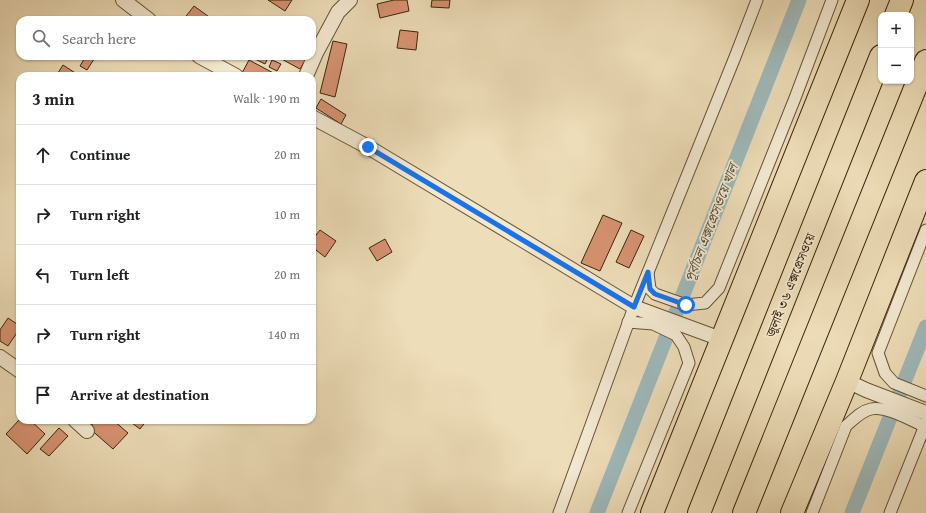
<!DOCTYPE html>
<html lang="en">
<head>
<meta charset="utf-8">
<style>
  :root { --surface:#fff; --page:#f6f6f6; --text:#202124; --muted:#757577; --line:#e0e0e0 }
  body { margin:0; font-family:"Gentium Book Plus","Noto Serif Bengali",serif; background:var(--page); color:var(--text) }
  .controls { position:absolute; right:12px; top:12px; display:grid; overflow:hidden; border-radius:8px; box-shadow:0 1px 3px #0004 }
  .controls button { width:36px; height:36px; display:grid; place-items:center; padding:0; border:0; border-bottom:1px solid var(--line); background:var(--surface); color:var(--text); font:20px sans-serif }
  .stop { position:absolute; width:12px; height:12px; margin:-9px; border:3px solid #1a73e8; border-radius:50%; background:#fff }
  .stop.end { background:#1a73e8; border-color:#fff; box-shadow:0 1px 4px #0008 }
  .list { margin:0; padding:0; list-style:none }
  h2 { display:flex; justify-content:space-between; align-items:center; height:52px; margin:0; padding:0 16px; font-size:17px }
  h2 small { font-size:13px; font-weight:400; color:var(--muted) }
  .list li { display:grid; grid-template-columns:26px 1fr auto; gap:12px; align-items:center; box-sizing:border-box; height:60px; padding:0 16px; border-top:1px solid var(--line) }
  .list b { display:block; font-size:15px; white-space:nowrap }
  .list em { font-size:13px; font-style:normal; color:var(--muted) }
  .icon { flex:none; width:22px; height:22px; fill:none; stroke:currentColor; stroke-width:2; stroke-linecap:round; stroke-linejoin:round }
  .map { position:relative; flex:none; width:926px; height:513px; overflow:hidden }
  .search { position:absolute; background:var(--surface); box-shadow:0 1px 3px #0004; left:16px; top:16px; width:300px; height:44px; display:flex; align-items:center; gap:10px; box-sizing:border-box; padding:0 14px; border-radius:12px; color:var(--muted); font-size:15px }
  .panel { position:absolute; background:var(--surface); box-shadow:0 1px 3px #0004; left:16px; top:72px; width:300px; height:352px; border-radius:12px }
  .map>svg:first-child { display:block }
</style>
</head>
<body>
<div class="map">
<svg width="926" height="513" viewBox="0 0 926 513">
  <rect width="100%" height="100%" fill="#edddb8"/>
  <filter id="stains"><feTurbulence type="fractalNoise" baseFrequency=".005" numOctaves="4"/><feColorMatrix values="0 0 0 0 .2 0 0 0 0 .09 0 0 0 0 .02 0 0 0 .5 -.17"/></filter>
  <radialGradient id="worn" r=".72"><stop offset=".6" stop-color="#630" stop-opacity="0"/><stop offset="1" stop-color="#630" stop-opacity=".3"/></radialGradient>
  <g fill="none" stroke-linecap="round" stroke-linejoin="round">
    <!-- canal -->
    <g stroke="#9eb9ba" stroke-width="15">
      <path d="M 597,513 L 799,0"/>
      <path d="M 852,513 L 926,327"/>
    </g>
  </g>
  <!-- building -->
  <g fill="#d89373" stroke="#3a250a">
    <path d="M 268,0 L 292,0 L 285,11 Z"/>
    <path d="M 394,0 L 407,0 L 409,11 L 380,18 L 377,4 Z"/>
    <path d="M 432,0 L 450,0 L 449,8 L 431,7 Z"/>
    <path d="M 194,6 L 212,19 L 211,20 L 183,20 Z"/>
    <path d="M 400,30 L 418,32 L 416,50 L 397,48 Z"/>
    <path d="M 333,41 L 347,44 L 335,97 L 320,93 Z"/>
    <path d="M 86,56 L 96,56 L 87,70 L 80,66 Z"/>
    <path d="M 257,56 L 265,56 L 268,58 L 265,64 L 255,59 Z"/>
    <path d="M 276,56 L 301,56 L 306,59 L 300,69 Z"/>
    <path d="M 249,60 L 279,76 L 249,76 L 242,73 Z"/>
    <path d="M 272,60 L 281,64 L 277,71 L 269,67 Z"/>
    <path d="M 63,65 L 80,76 L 56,76 Z"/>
    <path d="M 321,99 L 346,115 L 341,124 L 316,108 Z"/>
    <path d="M 603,215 L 622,223 L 600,271 L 581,263 Z"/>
    <path d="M 320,230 L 336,241 L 325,257 L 312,247 L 312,240 Z"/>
    <path d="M 631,230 L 644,236 L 629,268 L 616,262 Z"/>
    <path d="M 385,239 L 392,252 L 377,261 L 369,248 Z"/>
    <path d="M 8,318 L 20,326 L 20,328 L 8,346 L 0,341 L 0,330 Z"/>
    <path d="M 20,419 L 30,420 L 45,434 L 27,454 L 6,434 Z"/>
    <path d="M 96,420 L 113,420 L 128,433 L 113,449 L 89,428 Z"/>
    <path d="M 128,420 L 147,420 L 140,429 Z"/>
    <path d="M 59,428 L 68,436 L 49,456 L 40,449 Z"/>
  </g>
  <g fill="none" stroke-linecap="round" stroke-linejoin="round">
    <defs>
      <g id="pedestrian">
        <path d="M 926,230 L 878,353 L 885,373 L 894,383 L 926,396"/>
        <path d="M 648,273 L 650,289 L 655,294 L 686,305 L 705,303 L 719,288 L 795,98 L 832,0"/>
        <path d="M 628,322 L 653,324 L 676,335 L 684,347 L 689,363 L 628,513"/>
        <path d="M 559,513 L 634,307 L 735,57 L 757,0"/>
        <path d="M 812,513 L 846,426 C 853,420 861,411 871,409 C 887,406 910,420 924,426"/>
        <path d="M 890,513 L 926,423"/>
      </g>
      <g id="minor">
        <path d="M 123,0 L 149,20"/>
        <path d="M 199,56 L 236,76"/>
        <path d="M 306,76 L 316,53 L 338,12 L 350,0"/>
        <path d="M 312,117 L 368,147 L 634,307 L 721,339"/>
        <path d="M 0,357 L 20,371"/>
        <path d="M 847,381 L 866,390 L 926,413"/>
        <path d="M 75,420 L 87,431"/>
      </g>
      <g id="primary">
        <path d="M 652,513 L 858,0"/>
        <path d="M 792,513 L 847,381 L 926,181"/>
      </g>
      <g id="motorway">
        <path d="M 896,15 L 902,0"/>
        <path d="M 699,513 L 881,56"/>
        <path d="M 744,513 L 926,61"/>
      </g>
    </defs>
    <!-- pedestrian casing -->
    <use href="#pedestrian" stroke="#675336" stroke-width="13"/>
    <!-- minor casing -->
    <use href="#minor" stroke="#675336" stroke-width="16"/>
    <!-- primary casing -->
    <use href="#primary" stroke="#3a250a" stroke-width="24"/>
    <!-- motorway casing -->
    <use href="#motorway" stroke="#3a250a" stroke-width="24"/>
    <!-- pedestrian -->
    <use href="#pedestrian" stroke="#f3e9d1" stroke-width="11"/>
    <!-- minor -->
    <use href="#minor" stroke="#f3e9d1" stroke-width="14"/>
    <!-- primary -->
    <use href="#primary" stroke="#edddb8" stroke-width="22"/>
    <!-- motorway -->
    <use href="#motorway" stroke="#edddb8" stroke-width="22"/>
  </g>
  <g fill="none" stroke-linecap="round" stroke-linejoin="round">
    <!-- route -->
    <path stroke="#1a73e8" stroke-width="5" d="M 368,147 L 634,307 L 648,272 L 650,289 L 655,294 L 686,305"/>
  </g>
  <g text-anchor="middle" stroke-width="3.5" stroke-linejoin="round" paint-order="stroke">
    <!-- street labels -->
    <g font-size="13" fill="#3a250a" stroke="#f3e9d1">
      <text transform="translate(790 285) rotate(-68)" y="5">জুলাই ৩৬ এক্সপ্রেসওয়ে</text>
    </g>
    <!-- water labels -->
    <g font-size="14" font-style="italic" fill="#58513f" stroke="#f3e9d1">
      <text transform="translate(711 223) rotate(-69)" y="5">পূর্বাচল এক্সপ্রেসওয়ে খাল</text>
    </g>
  </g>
  <rect width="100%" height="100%" filter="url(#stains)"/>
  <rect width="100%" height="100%" fill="url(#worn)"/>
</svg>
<div class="controls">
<button>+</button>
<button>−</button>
</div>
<div class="stop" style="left:686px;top:305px"></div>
<div class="stop end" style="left:368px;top:147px"></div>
<div class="search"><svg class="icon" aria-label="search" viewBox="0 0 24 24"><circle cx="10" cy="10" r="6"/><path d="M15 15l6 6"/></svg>Search here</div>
<section class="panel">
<h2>3 min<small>Walk · 190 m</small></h2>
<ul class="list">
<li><svg class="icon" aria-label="ahead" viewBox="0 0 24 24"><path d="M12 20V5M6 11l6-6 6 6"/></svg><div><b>Continue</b></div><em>20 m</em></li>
<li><svg class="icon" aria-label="right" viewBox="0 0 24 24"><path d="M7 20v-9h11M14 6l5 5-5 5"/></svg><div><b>Turn right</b></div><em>10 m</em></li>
<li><svg class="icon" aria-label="left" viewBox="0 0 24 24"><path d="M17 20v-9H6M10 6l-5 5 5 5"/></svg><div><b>Turn left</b></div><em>20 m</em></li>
<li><svg class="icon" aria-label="right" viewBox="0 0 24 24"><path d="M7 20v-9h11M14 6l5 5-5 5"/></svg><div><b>Turn right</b></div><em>140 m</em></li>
<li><svg class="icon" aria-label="arrive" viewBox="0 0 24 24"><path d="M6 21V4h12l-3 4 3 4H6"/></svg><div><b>Arrive at destination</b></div></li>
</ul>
</section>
</div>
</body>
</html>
